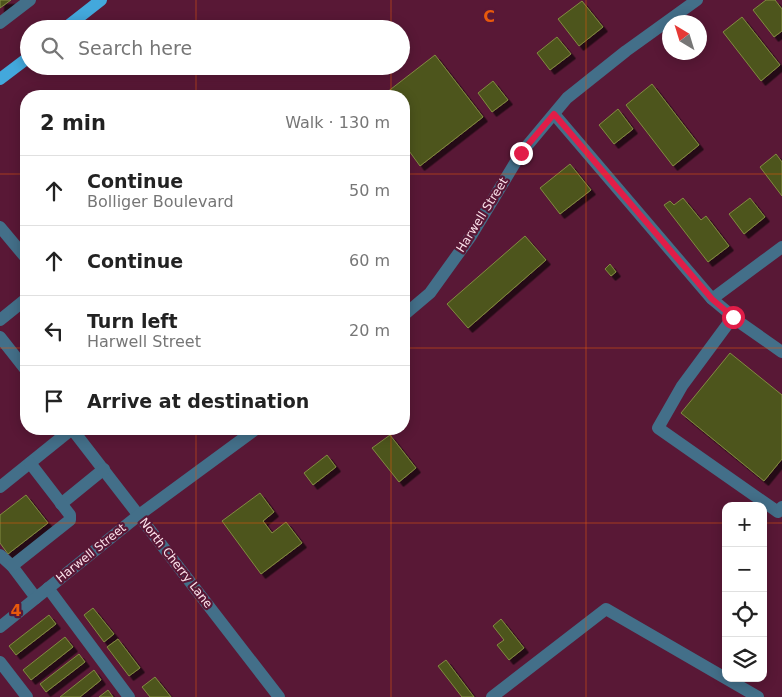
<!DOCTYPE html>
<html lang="en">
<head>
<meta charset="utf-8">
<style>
  :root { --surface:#fff; --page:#f6f6f6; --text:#222; --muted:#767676; --line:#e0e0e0 }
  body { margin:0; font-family:"DejaVu Sans",sans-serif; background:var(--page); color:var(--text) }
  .controls { position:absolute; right:15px; bottom:15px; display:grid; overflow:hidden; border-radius:10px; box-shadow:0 2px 12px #0003 }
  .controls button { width:45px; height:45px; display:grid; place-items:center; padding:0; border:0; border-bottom:1px solid var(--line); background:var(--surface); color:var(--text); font:25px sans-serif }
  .compass { position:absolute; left:662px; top:15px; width:45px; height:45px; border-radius:50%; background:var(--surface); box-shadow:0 2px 12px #0003; rotate:322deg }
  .stop { position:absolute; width:15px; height:15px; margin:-11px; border:4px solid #e11d48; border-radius:50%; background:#fff }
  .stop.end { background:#e11d48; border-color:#fff; box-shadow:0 1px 5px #0008 }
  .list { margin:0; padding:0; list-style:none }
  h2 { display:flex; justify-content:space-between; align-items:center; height:65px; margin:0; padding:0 20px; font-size:21px }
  h2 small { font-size:16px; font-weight:400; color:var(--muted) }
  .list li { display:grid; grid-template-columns:32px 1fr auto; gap:15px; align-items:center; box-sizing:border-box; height:70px; padding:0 20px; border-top:1px solid var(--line) }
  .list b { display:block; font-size:19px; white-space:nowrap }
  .list p { margin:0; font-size:16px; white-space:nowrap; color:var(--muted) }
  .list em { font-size:16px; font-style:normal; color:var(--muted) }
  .icon { flex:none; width:28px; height:28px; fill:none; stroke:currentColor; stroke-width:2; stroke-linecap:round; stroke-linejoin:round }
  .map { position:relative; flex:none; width:782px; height:697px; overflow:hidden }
  .search { position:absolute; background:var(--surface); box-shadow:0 2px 12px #0003; left:20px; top:20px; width:390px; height:55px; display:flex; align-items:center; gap:12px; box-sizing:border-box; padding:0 18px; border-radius:28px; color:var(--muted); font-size:19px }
  .panel { position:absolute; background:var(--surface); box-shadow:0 2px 12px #0003; left:20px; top:90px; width:390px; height:345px; border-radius:20px }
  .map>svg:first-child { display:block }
</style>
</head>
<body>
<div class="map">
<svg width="782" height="697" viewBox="0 0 782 697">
  <defs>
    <filter id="shadow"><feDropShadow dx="4.5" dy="4.5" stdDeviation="0" flood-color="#0009"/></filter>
  </defs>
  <rect width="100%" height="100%" fill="#591836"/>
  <!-- building -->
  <g fill="#4e541b" stroke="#828b41" filter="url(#shadow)">
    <path d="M 0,0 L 11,0 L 0,8 Z"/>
    <path d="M 766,0 L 775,0 L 782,9 L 782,31 L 774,37 L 753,10 Z"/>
    <path d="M 582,1 L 603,27 L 579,46 L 558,19 Z"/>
    <path d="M 742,17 L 780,65 L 761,81 L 723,32 Z"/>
    <path d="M 557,37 L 571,54 L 550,70 L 537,53 Z"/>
    <path d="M 435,55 L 483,117 L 420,166 L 404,144 L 404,96 L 382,96 Z"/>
    <path d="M 493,81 L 508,100 L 492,112 L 478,93 Z"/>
    <path d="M 652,84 L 699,145 L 673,166 L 626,105 Z"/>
    <path d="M 618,109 L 633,129 L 614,144 L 599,125 Z"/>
    <path d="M 776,154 L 782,162 L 782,196 L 760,167 Z"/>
    <path d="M 570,164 L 591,190 L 560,214 L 540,188 Z"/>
    <path d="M 683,198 L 701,220 L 706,216 L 729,246 L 708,262 L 664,205 L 670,201 L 674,205 Z"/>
    <path d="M 750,198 L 765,217 L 744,234 L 729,214 Z"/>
    <path d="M 525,236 L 546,260 L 468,328 L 447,304 Z"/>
    <path d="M 610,264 L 616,272 L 611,276 L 605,269 Z"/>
    <path d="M 730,353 L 782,395 L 782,459 L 764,481 L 681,413 Z"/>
    <path d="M 390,435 L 416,468 L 399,482 L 372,448 Z"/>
    <path d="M 327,455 L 336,467 L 313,485 L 304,473 Z"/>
    <path d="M 260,493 L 274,512 L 263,521 L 272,533 L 286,522 L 302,543 L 261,574 L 222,521 Z"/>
    <path d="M 26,495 L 48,523 L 8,554 L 0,543 L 0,515 Z"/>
    <path d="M 93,608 L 114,634 L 104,642 L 84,615 Z"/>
    <path d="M 49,615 L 56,624 L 16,655 L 9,646 Z"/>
    <path d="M 501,619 L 524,648 L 509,660 L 497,645 L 504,640 L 493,626 Z"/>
    <path d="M 65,637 L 73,647 L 31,680 L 23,670 Z"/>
    <path d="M 118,639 L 140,668 L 129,676 L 107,647 Z"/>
    <path d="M 79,654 L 85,662 L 46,692 L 40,684 Z"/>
    <path d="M 446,660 L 474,697 L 462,697 L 438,666 Z"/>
    <path d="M 94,670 L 101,680 L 80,697 L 60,697 Z"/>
    <path d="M 155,677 L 171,697 L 150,697 L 142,687 Z"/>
    <path d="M 108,690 L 113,697 L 99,697 Z"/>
  </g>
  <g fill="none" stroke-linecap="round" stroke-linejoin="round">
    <!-- minor -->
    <g stroke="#436f89" stroke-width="12">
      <path d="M 0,23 L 30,0"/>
      <path d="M 554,114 L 712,299 L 742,324 L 782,352"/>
      <path d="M 0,227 L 26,258"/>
      <path d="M 712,299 L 782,247"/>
      <path d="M 404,315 L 430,293 L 471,236 L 521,153 L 567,98 L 626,51 L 697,0"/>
      <path d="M 733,317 L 682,386 L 658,428 L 778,512 L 782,507"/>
      <path d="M 0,320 L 26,299"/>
      <path d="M 0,337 L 26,370"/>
      <path d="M 72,429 L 279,697"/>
      <path d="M 0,487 L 72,429"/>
      <path d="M 61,504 L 104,469"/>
      <path d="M 0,555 L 12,566 L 36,598"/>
      <path d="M 12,566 L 70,520 L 70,515 L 30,463"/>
      <path d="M 48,588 L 129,697"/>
      <path d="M 0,627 L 139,515 L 256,429"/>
      <path d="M 0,662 L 27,697"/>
      <path d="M 492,697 L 606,609 L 758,697"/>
    </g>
    <!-- major -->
    <g stroke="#43a8dc" stroke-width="12">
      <path d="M 64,29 L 101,0"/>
      <path d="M 0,79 L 29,57"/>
    </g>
  </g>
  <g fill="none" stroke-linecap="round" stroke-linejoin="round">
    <!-- route -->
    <path stroke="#e11d48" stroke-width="6" d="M 521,153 L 554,114 L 712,299 L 733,317"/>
  </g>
  <!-- grid -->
  <path fill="none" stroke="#e8590c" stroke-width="1" stroke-opacity="0.55" d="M 196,0 L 196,29M 391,0 L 391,29M 586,0 L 586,697M 196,66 L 196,96M 391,66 L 391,96M 0,174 L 26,174M 404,174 L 782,174M 0,348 L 26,348M 404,348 L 782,348M 196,429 L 196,697M 391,429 L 391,697M 0,523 L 726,523M 763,523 L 782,523"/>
  <g text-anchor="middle" stroke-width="4.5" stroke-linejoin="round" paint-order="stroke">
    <!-- street labels -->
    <g font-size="12" fill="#fce2eb" stroke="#591836">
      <text transform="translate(482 215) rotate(-58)" y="4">Harwell Street</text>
      <text transform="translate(91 553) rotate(-39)" y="4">Harwell Street</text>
      <text transform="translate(176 563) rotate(52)" y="4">North Cherry Lane</text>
    </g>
  </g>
  <g font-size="16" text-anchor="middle" font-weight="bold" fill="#e8590c" stroke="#591836" stroke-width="4.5" stroke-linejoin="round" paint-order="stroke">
    <text x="489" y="22">C</text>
    <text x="16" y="616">4</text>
  </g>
</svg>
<div class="controls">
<button>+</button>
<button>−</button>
<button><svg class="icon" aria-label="locate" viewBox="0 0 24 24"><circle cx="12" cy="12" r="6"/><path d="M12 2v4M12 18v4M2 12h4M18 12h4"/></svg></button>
<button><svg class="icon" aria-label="layers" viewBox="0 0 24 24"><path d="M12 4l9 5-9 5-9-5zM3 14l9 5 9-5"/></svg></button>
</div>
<svg class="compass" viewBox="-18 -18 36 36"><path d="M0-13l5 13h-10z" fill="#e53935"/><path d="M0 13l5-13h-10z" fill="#767676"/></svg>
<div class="stop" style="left:733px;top:317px"></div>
<div class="stop end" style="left:521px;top:153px"></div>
<div class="search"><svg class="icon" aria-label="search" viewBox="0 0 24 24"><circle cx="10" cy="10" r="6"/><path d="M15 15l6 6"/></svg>Search here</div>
<section class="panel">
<h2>2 min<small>Walk · 130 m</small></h2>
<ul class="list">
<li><svg class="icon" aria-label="ahead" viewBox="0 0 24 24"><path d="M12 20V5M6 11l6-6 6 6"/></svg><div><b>Continue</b><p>Bolliger Boulevard</p></div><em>50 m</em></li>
<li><svg class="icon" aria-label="ahead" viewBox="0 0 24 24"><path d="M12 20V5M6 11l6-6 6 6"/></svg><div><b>Continue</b></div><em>60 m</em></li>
<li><svg class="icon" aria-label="left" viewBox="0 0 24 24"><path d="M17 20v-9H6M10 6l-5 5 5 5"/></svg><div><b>Turn left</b><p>Harwell Street</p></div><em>20 m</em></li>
<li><svg class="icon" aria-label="arrive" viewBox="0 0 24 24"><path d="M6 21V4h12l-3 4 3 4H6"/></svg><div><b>Arrive at destination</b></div></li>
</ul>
</section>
</div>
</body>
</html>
